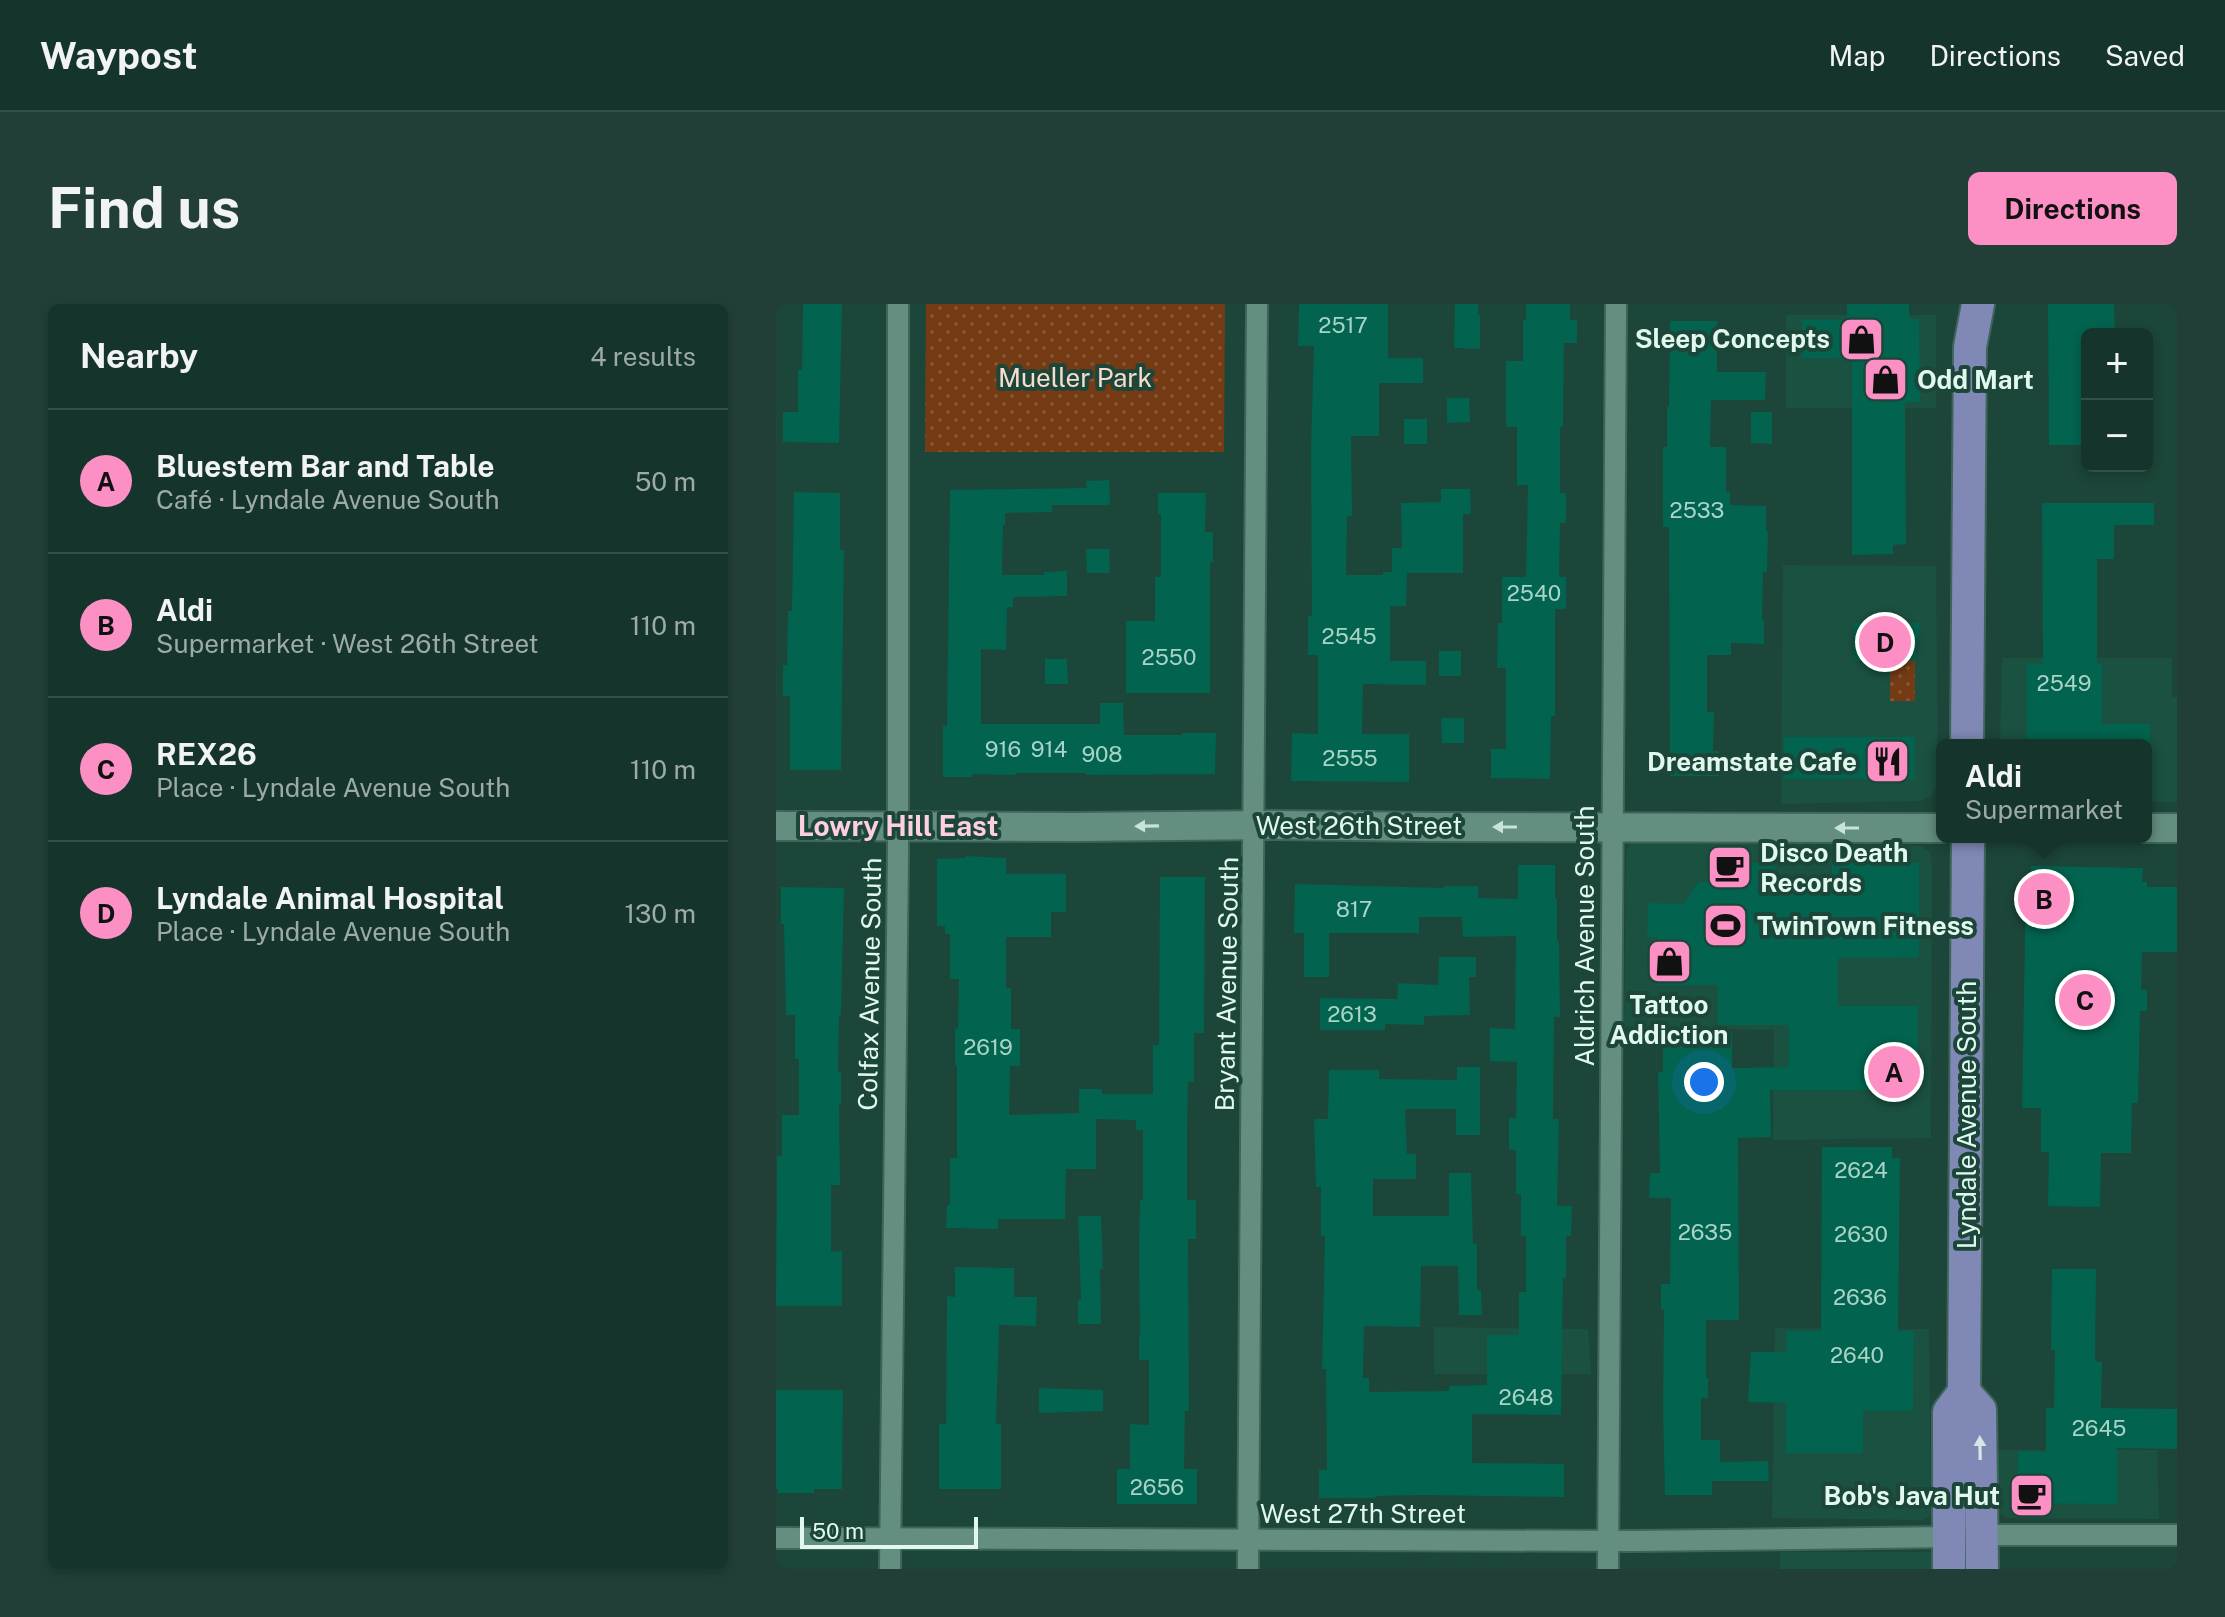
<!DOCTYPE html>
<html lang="en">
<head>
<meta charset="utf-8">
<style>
  :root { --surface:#15342b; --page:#223f37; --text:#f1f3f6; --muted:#9daaa9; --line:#344f47; --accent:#fc8fc3 }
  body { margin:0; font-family:"Public Sans",sans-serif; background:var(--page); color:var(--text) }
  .controls { position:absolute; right:24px; top:24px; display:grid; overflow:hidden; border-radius:12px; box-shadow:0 4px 12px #0003 }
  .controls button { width:72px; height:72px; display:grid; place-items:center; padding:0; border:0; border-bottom:2px solid var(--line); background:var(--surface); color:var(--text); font:40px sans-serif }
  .scale { position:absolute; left:24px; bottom:20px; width:178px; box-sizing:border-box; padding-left:8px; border:4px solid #e1f8ef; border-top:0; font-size:22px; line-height:28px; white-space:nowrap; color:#e1f8ef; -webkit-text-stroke:6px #1c4639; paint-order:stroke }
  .you { position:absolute; left:928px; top:778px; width:28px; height:28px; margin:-20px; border:6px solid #fff; border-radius:50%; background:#1a73e8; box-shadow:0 0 0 12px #1a73e833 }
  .badge { display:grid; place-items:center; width:52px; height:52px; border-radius:50%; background:var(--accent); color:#111; font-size:26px; font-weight:700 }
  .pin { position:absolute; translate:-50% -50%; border:4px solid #fff; box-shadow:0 2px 8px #0006 }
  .popup { position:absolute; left:1160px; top:435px; width:216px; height:104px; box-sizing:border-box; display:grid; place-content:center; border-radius:12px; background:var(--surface); filter:drop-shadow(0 2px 6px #0005); font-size:26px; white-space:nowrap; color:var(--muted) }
  .popup b { font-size:30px; color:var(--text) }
  .popup::after { content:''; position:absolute; left:50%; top:100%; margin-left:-16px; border:16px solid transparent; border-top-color:var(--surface) }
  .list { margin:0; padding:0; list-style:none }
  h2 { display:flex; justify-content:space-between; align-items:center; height:104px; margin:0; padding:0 32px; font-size:34px }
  h2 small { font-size:26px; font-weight:400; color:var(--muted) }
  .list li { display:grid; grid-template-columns:52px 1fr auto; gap:24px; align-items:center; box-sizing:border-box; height:144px; padding:0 32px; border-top:2px solid var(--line) }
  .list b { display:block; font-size:30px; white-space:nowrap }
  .list p { margin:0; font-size:26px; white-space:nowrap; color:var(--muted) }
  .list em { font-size:26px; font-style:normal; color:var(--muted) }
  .map { position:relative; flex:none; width:1401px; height:1265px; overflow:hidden; border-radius:12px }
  header { display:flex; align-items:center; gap:48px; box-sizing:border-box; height:112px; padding:0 40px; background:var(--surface); border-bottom:2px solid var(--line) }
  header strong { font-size:38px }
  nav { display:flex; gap:44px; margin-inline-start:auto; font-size:28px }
  .intro { display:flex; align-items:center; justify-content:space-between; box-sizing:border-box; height:192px; padding:0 48px }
  h1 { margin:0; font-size:56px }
  .button { padding:20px 36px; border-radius:12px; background:var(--accent); color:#111; font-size:28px; font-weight:700 }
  main { display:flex; gap:48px; padding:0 48px }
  aside { flex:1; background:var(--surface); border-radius:12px; box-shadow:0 4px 12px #0003 }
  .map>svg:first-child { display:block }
</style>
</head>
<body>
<header>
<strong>Waypost</strong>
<nav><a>Map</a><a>Directions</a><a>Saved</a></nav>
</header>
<div class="intro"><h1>Find us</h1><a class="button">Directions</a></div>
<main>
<aside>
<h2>Nearby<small>4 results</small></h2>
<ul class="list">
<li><span class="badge">A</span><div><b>Bluestem Bar and Table</b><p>Café · Lyndale Avenue South</p></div><em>50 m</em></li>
<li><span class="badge">B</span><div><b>Aldi</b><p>Supermarket · West 26th Street</p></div><em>110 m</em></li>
<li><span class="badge">C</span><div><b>REX26</b><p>Place · Lyndale Avenue South</p></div><em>110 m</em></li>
<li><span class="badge">D</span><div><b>Lyndale Animal Hospital</b><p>Place · Lyndale Avenue South</p></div><em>130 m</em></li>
</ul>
</aside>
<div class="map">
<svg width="1401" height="1265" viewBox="0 0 1401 1265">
  <defs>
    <pattern id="park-dots" width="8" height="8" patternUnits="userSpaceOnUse" patternTransform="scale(2)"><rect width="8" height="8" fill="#743b15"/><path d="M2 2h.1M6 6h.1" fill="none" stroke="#885837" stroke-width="1.8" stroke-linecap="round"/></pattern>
  </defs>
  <rect width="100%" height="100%" fill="#1c4639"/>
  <!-- built -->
  <g fill="#1b5141">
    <rect x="1010" y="11" width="150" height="93"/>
    <path d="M 1007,261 L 1160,262 L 1162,482 L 1155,492 L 1144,497 L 1005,500 Z"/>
    <path d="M 1226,354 L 1396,354 L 1396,393 L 1401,393 L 1401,498 L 1370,498 L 1370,441 L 1224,441 Z"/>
    <path d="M 864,537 L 1145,542 L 1154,548 L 1156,560 L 1155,834 L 997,836 L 998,726 L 848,723 L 850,548 L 853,540 Z"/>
    <path d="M 658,1023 L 812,1025 L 815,1070 L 658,1070 Z"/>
    <path d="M 999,1024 L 1153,1025 L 1155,1210 L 1152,1214 L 1147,1216 L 996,1214 Z"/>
    <path d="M 1219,1146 L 1381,1146 L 1383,1215 L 1231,1214 L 1219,1205 Z"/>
    <rect x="1004" y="1248" width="152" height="17"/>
  </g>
  <!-- park -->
  <g fill="url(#park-dots)">
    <path d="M 150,0 L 449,0 L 448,148 L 149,148 Z"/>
    <rect x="1114" y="357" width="25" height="40"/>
  </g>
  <!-- building -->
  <g fill="#02634e">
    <path d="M 27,0 L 66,0 L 63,139 L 7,138 L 7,108 L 22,108 L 22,66 L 26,66 Z"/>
    <path d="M 523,0 L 612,0 L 612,54 L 647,54 L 647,79 L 603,79 L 603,132 L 575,132 L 576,212 L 571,212 L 570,271 L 607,271 L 607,268 L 616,268 L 616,244 L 626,244 L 625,199 L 665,198 L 665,185 L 694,185 L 695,210 L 687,210 L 687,269 L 631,269 L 630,302 L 614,302 L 614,357 L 650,357 L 650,381 L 587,380 L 586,430 L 633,430 L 633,478 L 515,477 L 516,429 L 542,430 L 542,351 L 532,351 L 532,312 L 536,312 L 535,143 L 538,42 L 522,42 Z"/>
    <path d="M 679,0 L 702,0 L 702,11 L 704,11 L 704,45 L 678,44 Z"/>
    <path d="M 750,0 L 794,0 L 794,16 L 801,16 L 801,39 L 788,39 L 787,123 L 784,123 L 784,189 L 790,189 L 790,219 L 784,219 L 783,273 L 790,273 L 790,305 L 779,305 L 779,412 L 775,412 L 774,475 L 715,474 L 715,445 L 730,445 L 730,364 L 721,364 L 722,319 L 726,319 L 726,273 L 750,273 L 752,181 L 741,181 L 741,123 L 730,123 L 730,57 L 747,57 L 747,16 L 750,16 Z"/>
    <path d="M 1071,0 L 1133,0 L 1133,15 L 1143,15 L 1144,98 L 1129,98 L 1130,240 L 1117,241 L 1117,250 L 1076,251 L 1076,54 L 1026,54 L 1026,16 L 1071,16 Z"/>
    <path d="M 1272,0 L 1338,0 L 1339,30 L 1311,30 L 1311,141 L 1273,141 Z"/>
    <path d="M 894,17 L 941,17 L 941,68 L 990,68 L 989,96 L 935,96 L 934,143 L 950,143 L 950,188 L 954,188 L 954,201 L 990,202 L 990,227 L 992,227 L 991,268 L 987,268 L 986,316 L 988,316 L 988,340 L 955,339 L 955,351 L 931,351 L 931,408 L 938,408 L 937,447 L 943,447 L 943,472 L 894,472 L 893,223 L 887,223 L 887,143 L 891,143 L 891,103 L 893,103 Z"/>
    <path d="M 671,94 L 693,94 L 694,118 L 671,119 Z"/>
    <path d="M 975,108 L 996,108 L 996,140 L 975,139 Z"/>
    <rect x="628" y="115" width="23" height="25"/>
    <path d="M 333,176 L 334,201 L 276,201 L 276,208 L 229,209 L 229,221 L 227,221 L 226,271 L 268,271 L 268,268 L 291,267 L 291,292 L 237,293 L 237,303 L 231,303 L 230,346 L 205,345 L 205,420 L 324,420 L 324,399 L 347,399 L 348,431 L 406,431 L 406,429 L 440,429 L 439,470 L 310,471 L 310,469 L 240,469 L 240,471 L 196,470 L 196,473 L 167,473 L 167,422 L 171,422 L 174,186 L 311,184 L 310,177 Z"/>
    <path d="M 18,188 L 64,189 L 64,246 L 68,246 L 65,466 L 14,466 L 14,392 L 7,392 L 7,361 L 11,361 L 12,307 L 16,307 Z"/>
    <path d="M 382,189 L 430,189 L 429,228 L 437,228 L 437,258 L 434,258 L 434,389 L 350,389 L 350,317 L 379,317 L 379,273 L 385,273 L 385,210 L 382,210 Z"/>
    <path d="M 1266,199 L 1378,199 L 1378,221 L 1338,221 L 1338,255 L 1321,255 L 1321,360 L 1326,360 L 1326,420 L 1374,420 L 1374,441 L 1251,441 L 1251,360 L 1267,360 Z"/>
    <path d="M 310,245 L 333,245 L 334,269 L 311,269 Z"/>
    <path d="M 1078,319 L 1144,319 L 1139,357 L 1078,357 Z"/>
    <rect x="663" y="347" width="22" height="25"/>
    <path d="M 269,355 L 291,355 L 292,380 L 269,380 Z"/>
    <path d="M 665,414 L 688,414 L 688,439 L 666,439 Z"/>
    <rect x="1008" y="433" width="131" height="42"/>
    <path d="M 189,552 L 230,554 L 230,570 L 290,570 L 290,608 L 275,608 L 275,633 L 230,633 L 230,684 L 235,684 L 235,725 L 244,725 L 244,762 L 234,762 L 233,811 L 303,809 L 303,785 L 326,785 L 326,790 L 377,790 L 377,741 L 383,741 L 384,573 L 429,573 L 428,729 L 418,729 L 418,778 L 412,778 L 411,827 L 411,896 L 420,896 L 420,935 L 412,935 L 413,1107 L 409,1107 L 408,1165 L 421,1165 L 421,1200 L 341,1200 L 341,1165 L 354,1165 L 354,1120 L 373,1121 L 373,1056 L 363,1056 L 363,1031 L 364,1031 L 363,947 L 364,896 L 367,896 L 367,826 L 360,826 L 360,816 L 320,815 L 320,865 L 290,865 L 289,915 L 222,915 L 222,925 L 170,924 L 171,901 L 174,901 L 174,854 L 181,854 L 181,761 L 179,761 L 179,724 L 182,725 L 183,675 L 174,675 L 174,630 L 169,630 L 169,622 L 161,622 L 161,555 L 189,554 Z"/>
    <path d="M 943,559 L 999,559 L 999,580 L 1056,577 L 1056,559 L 1143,559 L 1143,653 L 1062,654 L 1062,702 L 1142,702 L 1142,786 L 994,786 L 995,833 L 962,834 L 963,1016 L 930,1016 L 930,1074 L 932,1074 L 932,1094 L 925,1094 L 925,1136 L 944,1136 L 944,1158 L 992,1157 L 993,1177 L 936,1177 L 936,1191 L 889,1191 L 887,1104 L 888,1005 L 885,1005 L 885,980 L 894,980 L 895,894 L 873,894 L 874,869 L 884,869 L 882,768 L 887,768 L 887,729 L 956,729 L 956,764 L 1013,763 L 1013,721 L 942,721 L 942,681 L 881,681 L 882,634 L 871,633 L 872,599 L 907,600 L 923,578 L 943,578 Z"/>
    <path d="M 742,561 L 779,561 L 779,595 L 781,595 L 781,637 L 783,637 L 784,713 L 778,713 L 777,815 L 783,815 L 781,902 L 796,902 L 795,932 L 790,932 L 790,974 L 787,974 L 785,1111 L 696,1110 L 696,1159 L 788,1160 L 788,1193 L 646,1191 L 600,1192 L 600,1194 L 543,1194 L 543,1166 L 551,1166 L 550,1065 L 546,1065 L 549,932 L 545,932 L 545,883 L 540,883 L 538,815 L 552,815 L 553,766 L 603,766 L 603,775 L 681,776 L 681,763 L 704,763 L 704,831 L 680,831 L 680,805 L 629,805 L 631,850 L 640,850 L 640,875 L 597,875 L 597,912 L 673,912 L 673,869 L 695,869 L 697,940 L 701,940 L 701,986 L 705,986 L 706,1011 L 683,1011 L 682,962 L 645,962 L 644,1023 L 588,1022 L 587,1074 L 593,1074 L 593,1088 L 673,1087 L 673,1082 L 711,1081 L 711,1031 L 743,1031 L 743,988 L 750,988 L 750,932 L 745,932 L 745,890 L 740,890 L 740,846 L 733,846 L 733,814 L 740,814 L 741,758 L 714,757 L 714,724 L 739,725 L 740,632 L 687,633 L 686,613 L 643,613 L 643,629 L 553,629 L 553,673 L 528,673 L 528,629 L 518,629 L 519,580 L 668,584 L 668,582 L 702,582 L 702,594 L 742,595 Z"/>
    <path d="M 1255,562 L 1367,564 L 1366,578 L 1371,578 L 1371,583 L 1401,583 L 1401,648 L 1366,648 L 1365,686 L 1371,686 L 1371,707 L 1364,707 L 1362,799 L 1356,799 L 1355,849 L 1325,849 L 1324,903 L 1272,902 L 1273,848 L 1265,848 L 1265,804 L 1246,804 L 1250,575 L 1255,575 Z"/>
    <path d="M 5,583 L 68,584 L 65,711 L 63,711 L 62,768 L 65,768 L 65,800 L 63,800 L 64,881 L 55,881 L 55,948 L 66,947 L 66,1002 L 0,1002 L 1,852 L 6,852 L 6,811 L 23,811 L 23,755 L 19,755 L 19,711 L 10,711 L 8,620 L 5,620 Z"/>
    <path d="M 663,653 L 700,653 L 700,673 L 693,673 L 694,711 L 648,712 L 648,721 L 609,720 L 609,726 L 544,726 L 544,694 L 621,695 L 622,679 L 662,681 Z"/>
    <path d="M 1046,843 L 1116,843 L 1116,854 L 1124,854 L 1122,1027 L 1138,1027 L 1137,1107 L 1087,1107 L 1087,1149 L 1010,1149 L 1010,1099 L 972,1098 L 975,1048 L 1010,1048 L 1011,1027 L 1045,1027 Z"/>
    <path d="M 302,912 L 325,912 L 327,965 L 324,965 L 325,1020 L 302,1020 L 302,996 L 305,996 Z"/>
    <path d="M 179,963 L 238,964 L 238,993 L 261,993 L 260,1022 L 223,1021 L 220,1120 L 225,1120 L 225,1185 L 163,1185 L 163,1120 L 170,1120 L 171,992 L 179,993 Z"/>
    <path d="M 1276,965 L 1320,965 L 1319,1057 L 1326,1058 L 1325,1104 L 1401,1105 L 1401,1145 L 1341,1144 L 1341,1200 L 1241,1199 L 1242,1147 L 1270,1148 L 1270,1104 L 1278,1104 L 1279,1046 L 1275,1046 Z"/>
    <path d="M 263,1084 L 327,1086 L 327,1107 L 263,1109 Z"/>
    <path d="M 0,1086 L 67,1086 L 66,1185 L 38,1185 L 38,1189 L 2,1189 L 2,1185 L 0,1185 Z"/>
  </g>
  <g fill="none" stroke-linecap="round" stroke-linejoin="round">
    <defs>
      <g id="street">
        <path d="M 1205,1231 L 1401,1231"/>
        <path d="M 0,1234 L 857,1237 L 1173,1233"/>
        <path d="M 114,1265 L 122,548 L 122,0"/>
        <path d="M 472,1265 L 481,0"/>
        <path d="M 832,1265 L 840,0"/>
      </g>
      <g id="secondary">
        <path d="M 0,522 L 299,523 L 499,521 L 656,523 L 1166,524"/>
        <path d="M 1370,524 L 1401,524"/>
      </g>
      <g id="primary">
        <path d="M 1191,441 L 1194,43 L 1202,0"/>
        <path d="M 1188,1088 L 1204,1106 L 1206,1265"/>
        <path d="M 1173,1265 L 1173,1108 L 1188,1088 L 1192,533"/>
      </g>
    </defs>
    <!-- street casing -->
    <use href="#street" stroke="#3f655a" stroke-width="24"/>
    <!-- secondary casing -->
    <use href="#secondary" stroke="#3f655a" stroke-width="32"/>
    <!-- primary casing -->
    <use href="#primary" stroke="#3f655a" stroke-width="36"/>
    <!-- street -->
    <use href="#street" stroke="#648f80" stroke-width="20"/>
    <!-- secondary -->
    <use href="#secondary" stroke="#648f80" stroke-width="28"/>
    <!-- primary -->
    <use href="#primary" stroke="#8088b5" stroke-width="32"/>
  </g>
  <!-- one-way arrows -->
  <defs><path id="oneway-solid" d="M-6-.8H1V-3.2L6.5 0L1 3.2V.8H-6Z" transform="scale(2)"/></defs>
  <g fill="#c8e3d9">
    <use href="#oneway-solid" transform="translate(371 522) rotate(179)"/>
    <use href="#oneway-solid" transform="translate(729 523) rotate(180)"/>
    <use href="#oneway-solid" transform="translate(1071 524) rotate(180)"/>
  </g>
  <use fill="#d2e7e6" href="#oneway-solid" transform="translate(1204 1144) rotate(-91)"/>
  <!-- icons -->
  <defs>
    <symbol id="shop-square" viewBox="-11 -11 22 22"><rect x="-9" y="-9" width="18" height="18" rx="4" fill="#fc8fc3" stroke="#1c4639"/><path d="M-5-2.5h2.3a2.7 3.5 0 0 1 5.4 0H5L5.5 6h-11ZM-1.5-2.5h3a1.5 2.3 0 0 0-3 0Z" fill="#111"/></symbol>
    <symbol id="restaurant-square" viewBox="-11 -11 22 22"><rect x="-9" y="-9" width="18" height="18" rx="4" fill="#fc8fc3" stroke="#1c4639"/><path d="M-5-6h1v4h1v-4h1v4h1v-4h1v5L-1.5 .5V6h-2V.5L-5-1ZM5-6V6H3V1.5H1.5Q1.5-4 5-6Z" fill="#111"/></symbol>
    <symbol id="cafe-square" viewBox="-11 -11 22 22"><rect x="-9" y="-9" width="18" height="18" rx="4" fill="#fc8fc3" stroke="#1c4639"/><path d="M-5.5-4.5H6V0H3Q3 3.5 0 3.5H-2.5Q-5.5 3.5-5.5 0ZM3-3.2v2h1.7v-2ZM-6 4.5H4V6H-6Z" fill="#111"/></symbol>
    <symbol id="stadium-square" viewBox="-11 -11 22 22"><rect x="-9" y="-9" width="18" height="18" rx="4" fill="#fc8fc3" stroke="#1c4639"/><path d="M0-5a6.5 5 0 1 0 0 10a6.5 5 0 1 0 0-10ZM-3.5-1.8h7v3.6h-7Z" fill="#111"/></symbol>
  </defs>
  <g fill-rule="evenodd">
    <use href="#shop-square" x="1060" y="10" width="51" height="51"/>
    <use href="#shop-square" x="1084" y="50" width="51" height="51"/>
    <use href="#restaurant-square" x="1086" y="432" width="51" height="51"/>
    <use href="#cafe-square" x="928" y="538" width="51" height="51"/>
    <use href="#stadium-square" x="924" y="596" width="51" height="51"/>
    <use href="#shop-square" x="868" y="632" width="51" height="51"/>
    <use href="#cafe-square" x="1230" y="1166" width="51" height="51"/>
  </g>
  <g text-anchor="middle" stroke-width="8" stroke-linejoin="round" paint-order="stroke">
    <!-- number labels -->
    <g font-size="22" fill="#a9d3c7">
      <text x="567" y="29">2517</text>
      <text x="921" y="214">2533</text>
      <text x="758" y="297">2540</text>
      <text x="573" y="340">2545</text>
      <text x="393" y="361">2550</text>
      <text x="1288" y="387">2549</text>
      <text x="227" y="453">916</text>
      <text x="273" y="453">914</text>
      <text x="326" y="458">908</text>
      <text x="574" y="462">2555</text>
      <text x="578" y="613">817</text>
      <text x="576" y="718">2613</text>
      <text x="212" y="751">2619</text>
      <text x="1085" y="874">2624</text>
      <text x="929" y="936">2635</text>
      <text x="1085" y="938">2630</text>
      <text x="1084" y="1001">2636</text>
      <text x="1081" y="1059">2640</text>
      <text x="750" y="1101">2648</text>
      <text x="1323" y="1132">2645</text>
      <text x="381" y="1191">2656</text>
    </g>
    <!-- poi labels -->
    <g font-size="26" font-weight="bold" fill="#e1f8ef" stroke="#1c4639" text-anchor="end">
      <text x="1054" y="44">Sleep Concepts</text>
      <text x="1141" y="85" text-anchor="start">Odd Mart</text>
      <text x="1081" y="467">Dreamstate Cafe</text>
      <text x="984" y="558" text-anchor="start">Disco Death<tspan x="984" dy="30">Records</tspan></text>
      <text x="981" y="631" text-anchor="start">TwinTown Fitness</text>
      <text x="893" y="710" text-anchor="middle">Tattoo<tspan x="893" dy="30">Addiction</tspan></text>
      <text x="1224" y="1201">Bob's Java Hut</text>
    </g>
    <!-- park labels -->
    <g font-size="26" fill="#f7dcce" stroke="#1c4639">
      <text x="299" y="83">Mueller Park</text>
    </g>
    <!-- street labels -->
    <g font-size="26" fill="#e1f8ef" stroke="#1c4639">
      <text x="583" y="531">West 26th Street</text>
      <text transform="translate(809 632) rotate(-90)" y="9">Aldrich Avenue South</text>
      <text transform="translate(94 680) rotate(-89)" y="9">Colfax Avenue South</text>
      <text transform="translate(451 680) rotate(-89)" y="9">Bryant Avenue South</text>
      <text transform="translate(1191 811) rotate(-90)" y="9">Lyndale Avenue South</text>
      <text x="587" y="1219">West 27th Street</text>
    </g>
    <!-- neighbourhood labels -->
    <g font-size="28" font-weight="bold" fill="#fecee2" stroke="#1c4639">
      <text x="122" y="532">Lowry Hill East</text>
    </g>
  </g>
</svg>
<div class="controls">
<button>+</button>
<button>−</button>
</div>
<div class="scale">50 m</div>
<div class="you"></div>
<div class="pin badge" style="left:1118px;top:768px">A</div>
<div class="pin badge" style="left:1268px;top:595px">B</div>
<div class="popup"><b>Aldi</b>Supermarket</div>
<div class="pin badge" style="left:1309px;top:696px">C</div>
<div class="pin badge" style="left:1109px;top:338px">D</div>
</div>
</main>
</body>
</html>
